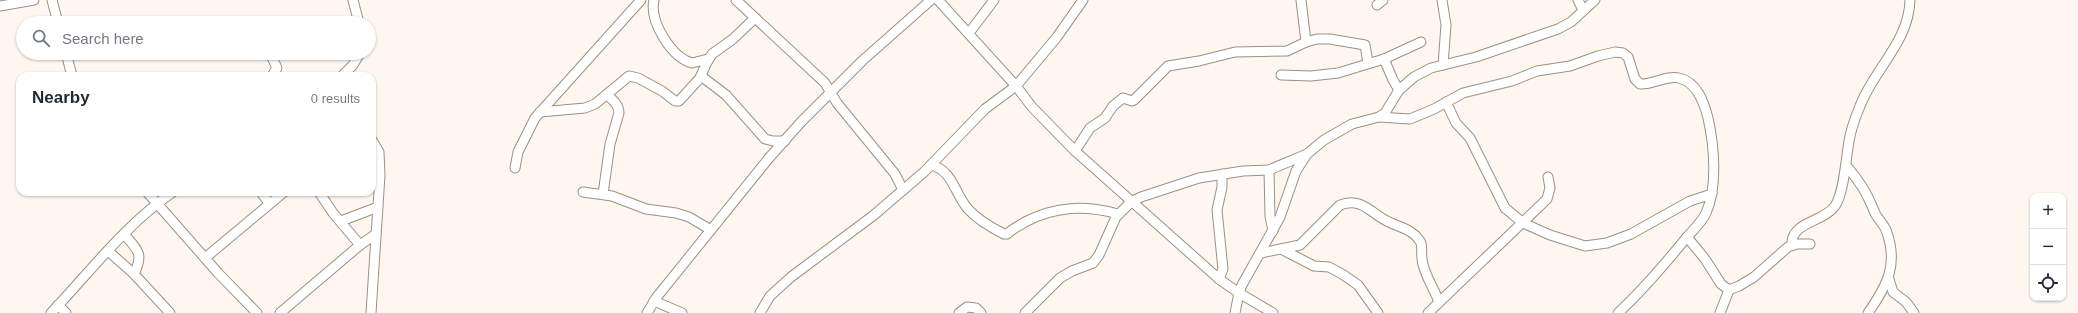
<!DOCTYPE html>
<html lang="en">
<head>
<meta charset="utf-8">
<style>
  :root { --surface:#fff; --page:#f2f2f3; --text:#1f2937; --muted:#747a83; --line:#e0e1e3 }
  body { margin:0; font-family:Arial,sans-serif; background:var(--page); color:var(--text) }
  .controls { position:absolute; right:12px; bottom:12px; display:grid; overflow:hidden; border-radius:8px; box-shadow:0 1px 3px #0004 }
  .controls button { width:36px; height:36px; display:grid; place-items:center; padding:0; border:0; border-bottom:1px solid var(--line); background:var(--surface); color:var(--text); font:20px sans-serif }
  .list { margin:0; padding:0; list-style:none }
  h2 { display:flex; justify-content:space-between; align-items:center; height:52px; margin:0; padding:0 16px; font-size:17px }
  h2 small { font-size:13px; font-weight:400; color:var(--muted) }
  .icon { flex:none; width:22px; height:22px; fill:none; stroke:currentColor; stroke-width:2; stroke-linecap:round; stroke-linejoin:round }
  .map { position:relative; flex:none; width:2078px; height:313px; overflow:hidden }
  .search { position:absolute; background:var(--surface); box-shadow:0 1px 3px #0004; left:16px; top:16px; width:360px; height:44px; display:flex; align-items:center; gap:10px; box-sizing:border-box; padding:0 14px; border-radius:22px; color:var(--muted); font-size:15px }
  .panel { position:absolute; background:var(--surface); box-shadow:0 1px 3px #0004; left:16px; top:72px; width:360px; height:124px; border-radius:12px }
  .map>svg:first-child { display:block }
</style>
</head>
<body>
<div class="map">
<svg width="2078" height="313" viewBox="0 0 2078 313">
  <rect width="100%" height="100%" fill="#fff7ef"/>
  <g fill="none" stroke-linecap="round" stroke-linejoin="round">
    <defs>
      <g id="minor">
        <path d="M 52,0 L 58,23"/>
        <path d="M 353,0 L 359,23"/>
        <path d="M 654,0 C 649,21 671,57 692,63 L 708,59"/>
        <path d="M 736,0 L 825,83 L 837,103 L 895,174 L 903,190"/>
        <path d="M 938,0 L 1016,86 L 1032,107 L 1075,151 L 1219,279 L 1239,293 L 1273,313"/>
        <path d="M 1301,0 L 1306,42"/>
        <path d="M 1442,0 L 1446,25 L 1443,65"/>
        <path d="M 1578,0 L 1583,10"/>
        <path d="M 1377,5 L 1383,0"/>
        <path d="M 0,6 L 34,0"/>
        <path d="M 969,33 L 994,0"/>
        <path d="M 66,53 L 72,76"/>
        <path d="M 270,53 L 277,68 L 272,76"/>
        <path d="M 1384,59 L 1393,80 L 1399,90"/>
        <path d="M 1281,75 L 1311,76 L 1338,73 L 1384,59 L 1421,42"/>
        <path d="M 342,76 L 353,65 L 360,53"/>
        <path d="M 701,76 L 726,95 L 765,139 L 773,141 L 785,141"/>
        <path d="M 1446,102 L 1456,123 L 1470,138 L 1505,208 L 1523,223 L 1550,235 L 1585,246 L 1607,243 L 1631,234 L 1690,201 L 1712,194"/>
        <path d="M 540,112 L 585,108 L 595,104 L 629,76 L 638,78 L 662,91 L 675,101 L 679,101 L 700,78 L 706,64 L 712,54 L 733,39 L 755,18"/>
        <path d="M 1379,117 L 1410,119 L 1434,109 L 1463,93 L 1512,81 L 1537,71 L 1570,66 L 1598,56 L 1615,52 L 1623,53 L 1628,57 L 1635,79 L 1640,84 C 1653,85 1666,75 1679,78 C 1697,82 1704,102 1708,118 C 1714,145 1718,187 1706,213 C 1702,222 1694,229 1687,237 C 1665,264 1644,289 1618,313"/>
        <path d="M 1075,151 L 1090,128 L 1105,118 L 1113,106 L 1123,98 L 1132,101 L 1134,100 L 1168,66 L 1199,61 L 1235,52 L 1287,51 L 1306,42 L 1317,39 L 1330,39 L 1365,45 L 1368,63"/>
        <path d="M 931,165 C 953,170 955,195 968,209 C 977,219 992,228 1004,234 L 1007,234 C 1012,229 1019,226 1025,222 C 1056,206 1085,205 1118,214"/>
        <path d="M 1846,165 C 1852,173 1859,181 1864,190 C 1869,198 1872,207 1876,215 C 1879,220 1884,225 1886,230 C 1899,264 1887,286 1868,313"/>
        <path d="M 515,168 L 518,152 L 535,118 L 641,0"/>
        <path d="M 1269,170 L 1270,216 L 1273,231"/>
        <path d="M 147,192 L 218,273 L 257,313"/>
        <path d="M 261,192 L 269,203"/>
        <path d="M 319,192 L 333,213 L 360,245"/>
        <path d="M 583,192 L 612,196 L 646,209 L 676,213 L 689,217 L 711,230"/>
        <path d="M 603,194 L 610,144 L 619,113 C 619,105 613,100 607,95"/>
        <path d="M 341,221 L 378,207"/>
        <path d="M 124,234 C 138,250 144,254 134,274"/>
        <path d="M 1687,237 L 1705,259 L 1721,284 L 1729,290 L 1739,286 L 1754,277 L 1788,247 L 1797,244 L 1810,244"/>
        <path d="M 1792,245 C 1790,222 1824,222 1835,206 C 1844,193 1846,158 1849,141 C 1851,129 1855,118 1860,106 C 1874,69 1909,42 1910,0"/>
        <path d="M 1281,249 L 1314,266 L 1329,267 L 1342,274 L 1358,285 L 1378,313"/>
        <path d="M 108,251 L 134,274 L 170,313"/>
        <path d="M 1261,253 L 1300,245 L 1340,205 C 1362,196 1372,215 1389,222 C 1401,228 1412,229 1420,241 C 1423,246 1421,253 1422,259 C 1423,273 1434,288 1439,302"/>
        <path d="M 205,258 L 284,192"/>
        <path d="M 1219,279 L 1223,269 L 1217,210 L 1222,187 L 1222,174"/>
        <path d="M 1889,279 L 1893,292 L 1906,302 L 1914,313"/>
        <path d="M 654,301 L 682,313"/>
        <path d="M 58,305 L 66,313"/>
        <path d="M 51,313 C 90,272 126,224 173,192"/>
        <path d="M 280,313 L 360,245 L 376,234"/>
        <path d="M 371,313 L 380,175 L 379,152 L 372,140"/>
        <path d="M 647,313 L 656,298 L 769,158 L 801,122 L 862,61 L 931,0"/>
        <path d="M 760,313 L 770,296 L 791,277 L 874,215 L 924,172 L 985,109 L 1016,86 L 1057,37 L 1083,0"/>
        <path d="M 959,313 L 967,307 L 976,308 L 981,313"/>
        <path d="M 1025,313 L 1060,278 L 1072,271 L 1093,263 L 1099,255 L 1116,217 L 1131,202 L 1141,197 L 1199,178 L 1243,171 L 1269,170 L 1307,154"/>
        <path d="M 1235,313 L 1239,293 L 1242,285 L 1280,217 L 1296,171 L 1307,154 L 1324,140 L 1352,124 L 1379,117 L 1385,113 L 1399,90 L 1414,77 L 1431,68 L 1476,57 L 1558,29 L 1571,22 L 1595,0"/>
        <path d="M 1428,313 L 1547,199 L 1550,188 L 1548,177"/>
        <path d="M 1720,313 L 1729,290"/>
      </g>
    </defs>
    <!-- minor casing -->
    <use href="#minor" stroke="#9c9084" stroke-width="11"/>
    <!-- minor -->
    <use href="#minor" stroke="#fff" stroke-width="9"/>
  </g>
</svg>
<div class="controls">
<button>+</button>
<button>−</button>
<button><svg class="icon" aria-label="locate" viewBox="0 0 24 24"><circle cx="12" cy="12" r="6"/><path d="M12 2v4M12 18v4M2 12h4M18 12h4"/></svg></button>
</div>
<div class="search"><svg class="icon" aria-label="search" viewBox="0 0 24 24"><circle cx="10" cy="10" r="6"/><path d="M15 15l6 6"/></svg>Search here</div>
<section class="panel">
<h2>Nearby<small>0 results</small></h2>
<ul class="list">
</ul>
</section>
</div>
</body>
</html>
